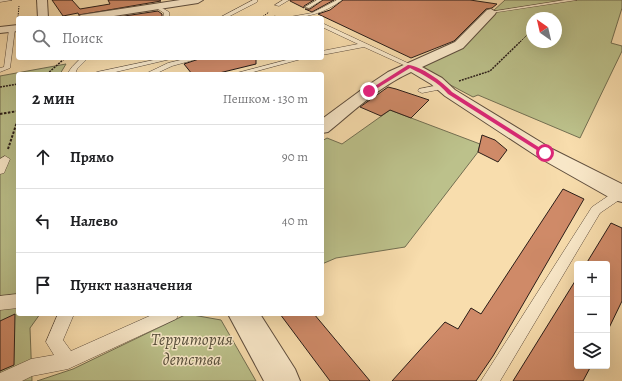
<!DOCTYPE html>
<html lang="ru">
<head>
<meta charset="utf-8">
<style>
  :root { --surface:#fff; --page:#f6f6f6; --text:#202124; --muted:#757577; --line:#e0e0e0 }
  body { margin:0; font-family:Alegreya,serif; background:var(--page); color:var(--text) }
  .controls { position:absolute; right:12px; bottom:12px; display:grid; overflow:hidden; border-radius:4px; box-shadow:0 4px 16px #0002 }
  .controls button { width:36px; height:36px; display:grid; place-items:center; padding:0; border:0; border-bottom:1px solid var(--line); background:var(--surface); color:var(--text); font:20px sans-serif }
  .compass { position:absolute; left:526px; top:12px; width:36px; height:36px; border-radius:50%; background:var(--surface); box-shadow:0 4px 16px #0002; rotate:326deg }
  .stop { position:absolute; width:12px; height:12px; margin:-9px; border:3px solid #db2777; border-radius:50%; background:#fff }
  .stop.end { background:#db2777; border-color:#fff; box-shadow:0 1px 4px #0008 }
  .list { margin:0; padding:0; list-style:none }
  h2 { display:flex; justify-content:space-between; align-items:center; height:52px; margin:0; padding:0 16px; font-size:17px }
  h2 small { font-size:13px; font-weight:400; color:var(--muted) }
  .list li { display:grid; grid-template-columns:26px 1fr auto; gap:12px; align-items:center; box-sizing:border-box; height:64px; padding:0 16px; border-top:1px solid var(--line) }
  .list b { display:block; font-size:15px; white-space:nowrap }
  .list em { font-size:13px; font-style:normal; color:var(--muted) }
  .icon { flex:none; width:22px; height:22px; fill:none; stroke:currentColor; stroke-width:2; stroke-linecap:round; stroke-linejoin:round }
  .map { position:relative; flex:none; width:622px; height:381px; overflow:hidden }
  .search { position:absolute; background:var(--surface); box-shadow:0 4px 16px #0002; left:16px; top:16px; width:308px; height:44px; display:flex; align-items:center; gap:10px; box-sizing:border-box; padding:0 14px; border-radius:4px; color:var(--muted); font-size:15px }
  .panel { position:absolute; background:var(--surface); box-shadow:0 4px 16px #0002; left:16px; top:72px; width:308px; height:244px; border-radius:4px }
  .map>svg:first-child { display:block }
</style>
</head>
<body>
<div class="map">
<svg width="622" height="381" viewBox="0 0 622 381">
  <rect width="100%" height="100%" fill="#f8ddad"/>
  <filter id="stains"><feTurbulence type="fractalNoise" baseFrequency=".005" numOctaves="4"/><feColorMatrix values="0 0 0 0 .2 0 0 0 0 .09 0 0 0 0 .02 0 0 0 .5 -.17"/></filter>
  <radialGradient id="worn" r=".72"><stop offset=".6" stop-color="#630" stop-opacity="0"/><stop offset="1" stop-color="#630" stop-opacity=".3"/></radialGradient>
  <!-- green -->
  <g fill="#bcc18b" stroke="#736f52" fill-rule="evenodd">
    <path d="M 505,0 L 622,0 L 622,8 L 611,43 L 622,46 L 622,51 L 580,138 L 478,95 L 473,97 L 411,64 L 456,45 ZM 532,18 L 556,18 L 556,42 L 532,42 Z"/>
    <path d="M 66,64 L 60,74 L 18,74 L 18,314 L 40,314 L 30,328 L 32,381 L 0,381 L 0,76 Z"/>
    <path d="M 390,110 L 480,144 L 478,152 L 405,247 L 336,258 L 322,264 L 322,141 L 327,138 L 342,144 Z"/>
    <path d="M 187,314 L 221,320 L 256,381 L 37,381 L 73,369 Z"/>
  </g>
  <!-- building -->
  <g fill="#cf8a68" stroke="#2a1d18">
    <path d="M 52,0 L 72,0 L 80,9 L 110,4 L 108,0 L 159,0 L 161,1 L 79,15 L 78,13 L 63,16 Z"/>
    <path d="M 290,0 L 314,0 L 304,6 L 304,8 L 290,1 Z"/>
    <path d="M 323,0 L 334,0 L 312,12 L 305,9 L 310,9 Z"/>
    <path d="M 343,0 L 470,0 L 497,4 L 492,8 L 486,9 L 454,41 L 411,58 L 318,14 L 330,10 Z"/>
    <path d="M 158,11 L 162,14 L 162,18 L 111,18 Z"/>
    <path d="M 202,58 L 256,58 L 256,64 L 215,74 L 192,74 L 184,64 Z"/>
    <path d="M 388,87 L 396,89 L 429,100 L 411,118 L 390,110 L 381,116 L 360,107 Z"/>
    <path d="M 482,135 L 495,140 L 507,150 L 498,162 L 478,152 Z"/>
    <path d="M 563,189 L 584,199 L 493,356 L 476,381 L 392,381 L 445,322 L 458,329 L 471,308 L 481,314 Z"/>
    <path d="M 611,223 L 622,228 L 622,301 L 607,332 L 607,264 L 586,264 Z"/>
    <path d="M 577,278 L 577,366 L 591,366 L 583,381 L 513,381 Z"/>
    <path d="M 15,314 L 14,365 L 0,371 L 0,321 Z"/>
    <path d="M 280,314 L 314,314 L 370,381 L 330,381 Z"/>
  </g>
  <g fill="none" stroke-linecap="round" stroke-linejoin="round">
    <defs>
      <g id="service">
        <path d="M 0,0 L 12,0 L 0,2 Z"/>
        <path d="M 253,0 L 257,0 L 257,2 L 226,18 L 219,18 Z"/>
        <path d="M 283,0 L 289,0 L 279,6 L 275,5 Z"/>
        <path d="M 317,0 L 322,0 L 309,8 L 305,7 Z"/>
        <path d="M 337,0 L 342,0 C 325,13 306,18 284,18 L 312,13 Z"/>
        <path d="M 565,0 L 577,0 L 491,13 L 489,12 Z"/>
        <path d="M 157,5 L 169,12 L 169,18 L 163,18 L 164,13 L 155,7 Z"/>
        <path d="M 322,23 L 412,65 L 413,66 L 408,67 L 364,47 L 322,55 L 322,51 L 358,44 L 322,27 Z"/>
        <path d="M 12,27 L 15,29 L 10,68 L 0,72 L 0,68 L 4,67 L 9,29 Z"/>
        <path d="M 81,58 L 88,58 L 77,69 L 75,74 L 67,74 L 72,67 Z"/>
        <path d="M 163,58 L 175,58 L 107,74 L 93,74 L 97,72 Z"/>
        <path d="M 189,58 L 201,58 L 172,66 L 155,74 L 145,74 L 168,63 Z"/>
        <path d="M 294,58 L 305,58 L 246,74 L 233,74 Z"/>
        <path d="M 444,84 L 448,86 L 447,88 L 422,93 L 418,91 L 419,89 Z"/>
        <path d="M 5,156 L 10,159 L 4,173 L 0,174 L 0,159 Z"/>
        <path d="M 622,189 L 622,198 L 600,213 L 500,381 L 481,381 L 592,207 L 617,190 Z"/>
        <path d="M 18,294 L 18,308 L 0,310 L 0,296 Z"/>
        <path d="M 58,314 L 74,314 L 63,340 L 71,351 L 154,314 L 179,314 L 176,319 L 68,369 L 32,376 L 22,381 L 0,381 L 0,373 L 31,359 L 54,355 L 46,342 Z"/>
      </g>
      <g id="minor">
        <path d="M 37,0 L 47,0 L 48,18 L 38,18 Z"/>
        <path d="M 180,0 L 203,0 L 198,3 L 101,18 L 76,18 L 81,15 Z"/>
        <path d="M 491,9 L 496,12 L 495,14 L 463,48 L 422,67 L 442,78 L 455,90 L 552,149 L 622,184 L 622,202 L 614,200 L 538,157 L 445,96 L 431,84 L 411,72 C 380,86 355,110 328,132 L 322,133 L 322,119 L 364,88 L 388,72 L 455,42 L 487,10 Z"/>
        <path d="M 18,25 L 18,31 L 0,33 L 0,27 Z"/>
        <path d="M 228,314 L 260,314 L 295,369 L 300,381 L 264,381 Z"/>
      </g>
    </defs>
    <!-- service casing -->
    <use href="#service" stroke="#5e4d3d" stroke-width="1"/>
    <!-- minor casing -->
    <use href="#minor" stroke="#5e4d3d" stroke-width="2"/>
    <!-- path-far2 -->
    <g stroke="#2a1d18" stroke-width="1" stroke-dasharray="1.5 1" stroke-linecap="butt">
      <path d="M 18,17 L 19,6"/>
      <path d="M 261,18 L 269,12"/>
      <path d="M 266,18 L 276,16"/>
      <path d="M 520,42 L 532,30"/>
    </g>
    <!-- path-far1 -->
    <g stroke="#2a1d18" stroke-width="1.5" stroke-dasharray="2 1" stroke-linecap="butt">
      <path d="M 47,74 L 64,59"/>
      <path d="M 459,81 L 490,71 L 521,41"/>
      <path d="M 0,87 L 18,84"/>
    </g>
    <!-- path -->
    <g stroke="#2a1d18" stroke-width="2" stroke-dasharray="2.5 1.5" stroke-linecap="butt">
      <path d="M 0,114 L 18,111"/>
      <path d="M 8,149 L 18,119"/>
    </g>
    <!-- service -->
    <use href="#service" fill="#fae9ca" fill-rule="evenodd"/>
    <!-- minor -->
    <use href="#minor" fill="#fae9ca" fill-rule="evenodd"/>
  </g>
  <!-- route -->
  <path fill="#db2777" d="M 408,65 C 421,66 443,82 452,92 L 548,153 L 543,154 L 448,94 C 438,82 424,75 410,68 L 371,92 L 367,91 Z"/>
  <g text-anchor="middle" stroke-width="3" stroke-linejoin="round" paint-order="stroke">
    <!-- near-park labels -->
    <g font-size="17" font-style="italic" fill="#564e3a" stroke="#fae9ca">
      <text x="192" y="345">Территория<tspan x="192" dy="20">детства</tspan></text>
    </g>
  </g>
  <rect width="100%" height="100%" filter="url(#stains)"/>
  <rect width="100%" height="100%" fill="url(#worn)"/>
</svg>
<div class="controls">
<button>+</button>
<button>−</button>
<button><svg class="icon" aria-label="layers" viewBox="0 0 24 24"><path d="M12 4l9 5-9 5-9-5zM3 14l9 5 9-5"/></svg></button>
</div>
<svg class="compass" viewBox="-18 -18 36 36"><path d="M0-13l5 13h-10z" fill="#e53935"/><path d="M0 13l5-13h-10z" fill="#757577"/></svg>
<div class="stop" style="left:545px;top:153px"></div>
<div class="stop end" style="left:369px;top:91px"></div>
<div class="search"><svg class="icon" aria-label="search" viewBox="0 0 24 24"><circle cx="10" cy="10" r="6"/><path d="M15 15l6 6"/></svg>Поиск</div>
<section class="panel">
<h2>2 мин<small>Пешком · 130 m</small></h2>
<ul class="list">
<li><svg class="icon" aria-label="ahead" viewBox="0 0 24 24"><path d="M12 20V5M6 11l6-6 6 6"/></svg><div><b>Прямо</b></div><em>90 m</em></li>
<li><svg class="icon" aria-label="left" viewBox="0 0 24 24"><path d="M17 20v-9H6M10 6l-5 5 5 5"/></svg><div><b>Налево</b></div><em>40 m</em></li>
<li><svg class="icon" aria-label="arrive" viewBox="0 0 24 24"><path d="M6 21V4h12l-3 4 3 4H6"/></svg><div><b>Пункт назначения</b></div></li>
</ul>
</section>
</div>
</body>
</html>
